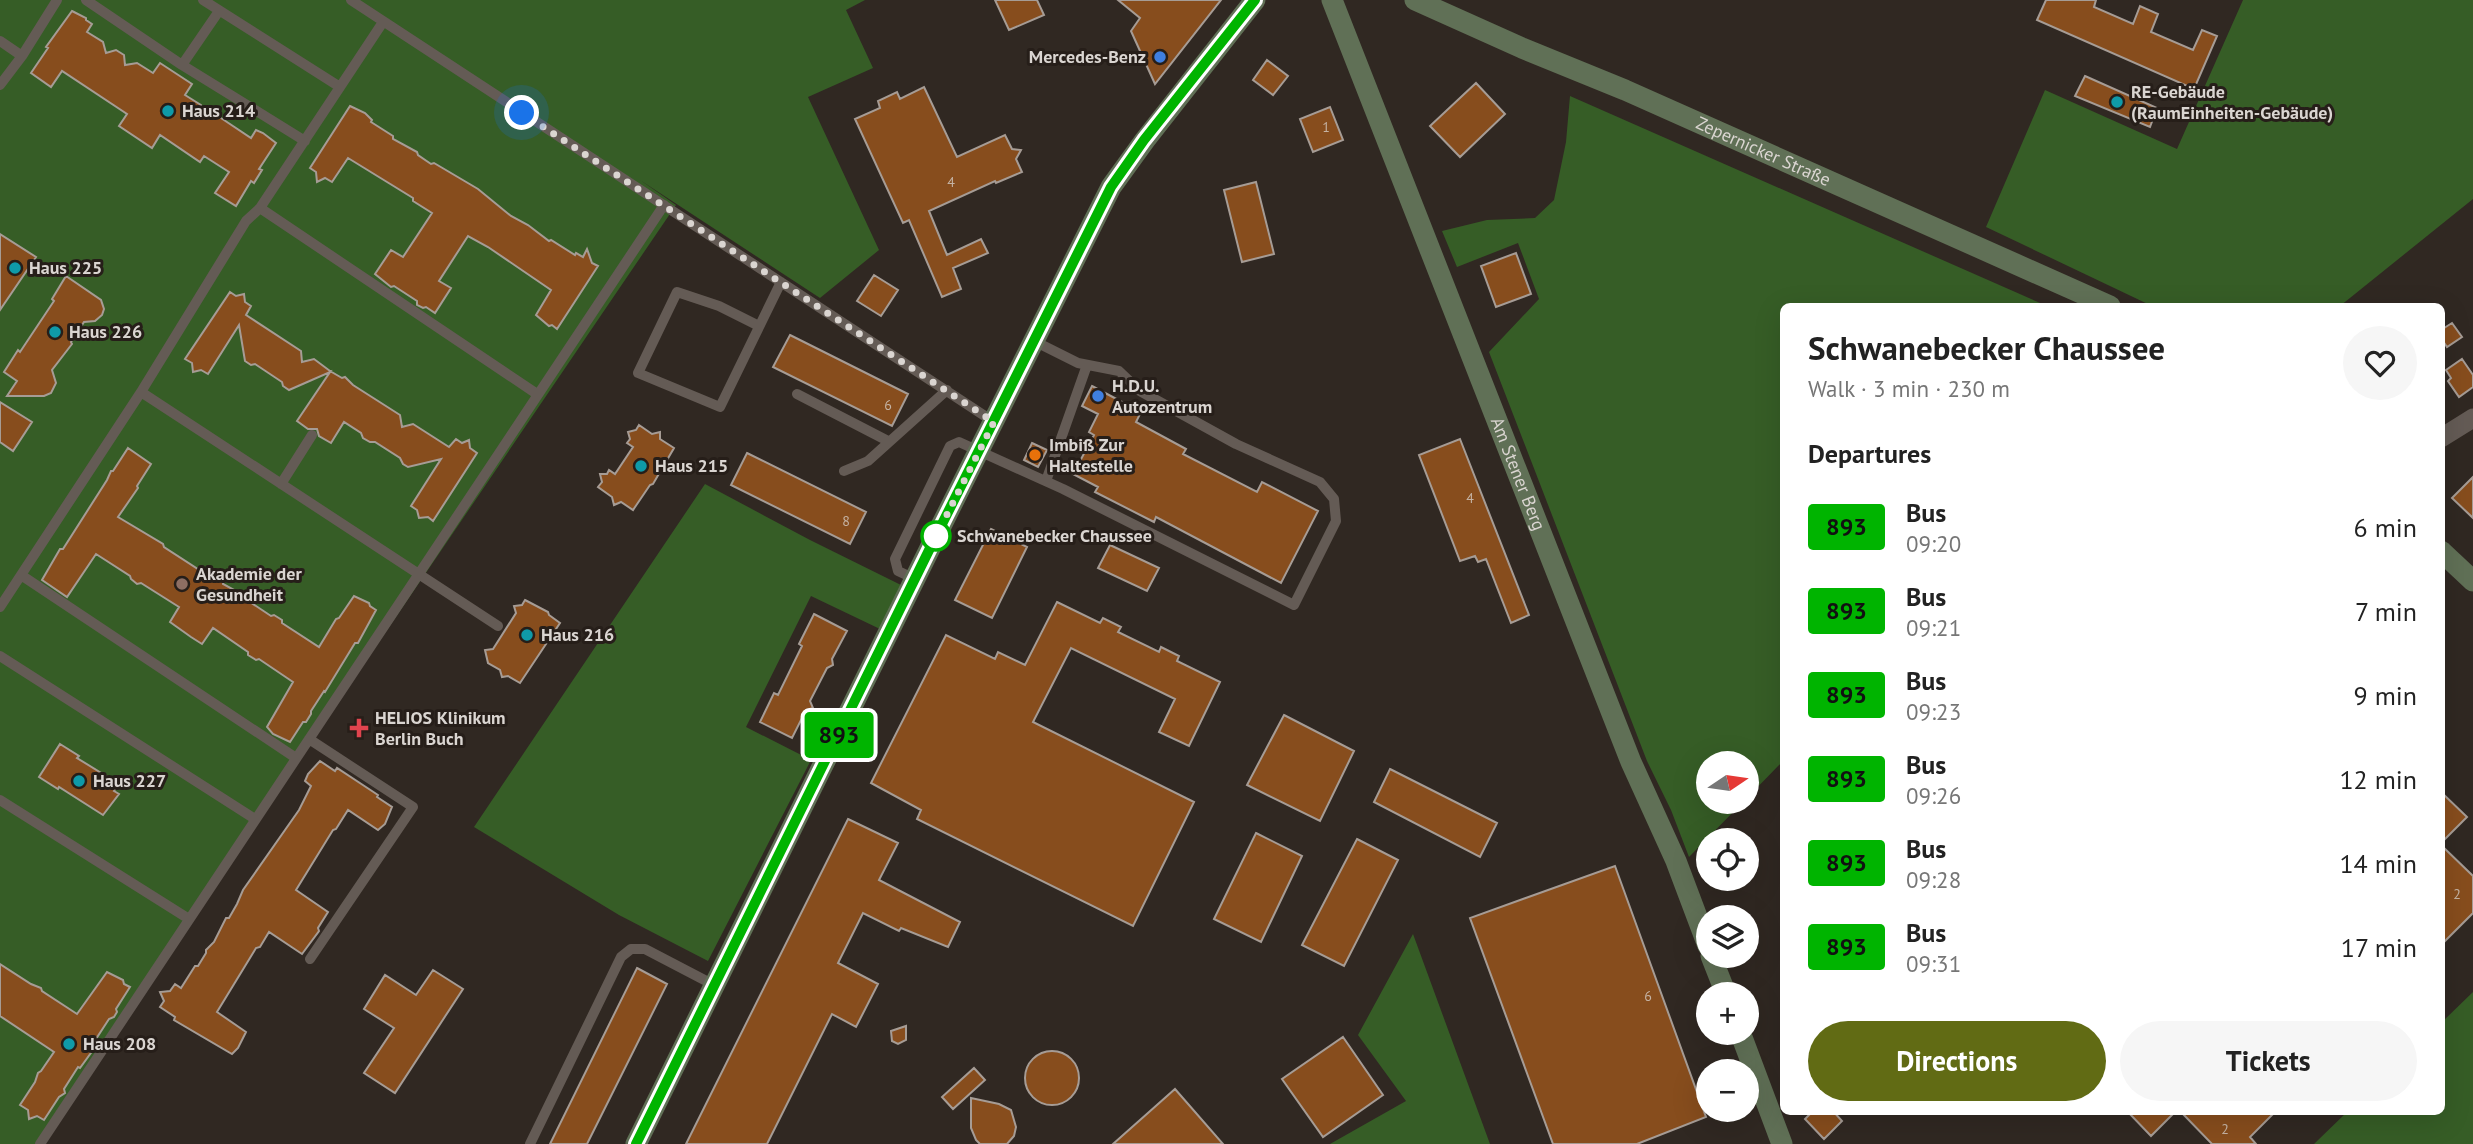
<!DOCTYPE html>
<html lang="en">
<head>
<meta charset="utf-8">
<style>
	body { margin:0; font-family:"PT Sans",sans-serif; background:#f6f6f6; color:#222; height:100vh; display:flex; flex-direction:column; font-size:26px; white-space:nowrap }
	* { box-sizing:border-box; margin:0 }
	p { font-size:23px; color:#767676 }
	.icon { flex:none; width:38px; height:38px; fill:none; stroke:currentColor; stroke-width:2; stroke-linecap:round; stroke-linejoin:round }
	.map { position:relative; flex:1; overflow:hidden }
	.sheet { position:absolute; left:1780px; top:303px; width:665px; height:812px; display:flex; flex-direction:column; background:#fff; border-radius:10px; box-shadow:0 7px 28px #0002 }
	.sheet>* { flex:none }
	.badge { padding:0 14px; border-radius:5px; font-size:24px; line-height:46px }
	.needle { width:46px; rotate:77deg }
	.controls { position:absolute; left:1696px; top:751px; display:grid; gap:14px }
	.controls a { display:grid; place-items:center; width:63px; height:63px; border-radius:50%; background:#fff; box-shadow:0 7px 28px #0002; font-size:35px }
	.you { position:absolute; width:35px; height:35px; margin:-18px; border:5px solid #fff; border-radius:50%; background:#1a73e8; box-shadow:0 0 0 10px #1a73e833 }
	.map>.badge { position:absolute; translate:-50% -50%; box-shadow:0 0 0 4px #fff }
	h2 { padding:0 28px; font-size:26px; line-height:63px }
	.round { display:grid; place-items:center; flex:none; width:74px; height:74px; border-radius:37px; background:#f6f6f6 }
	.overview { display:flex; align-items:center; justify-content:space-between; height:119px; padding:0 28px }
	h1 { font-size:33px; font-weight:800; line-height:52px }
	.cta { display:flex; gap:14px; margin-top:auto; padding:14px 28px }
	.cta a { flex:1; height:80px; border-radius:42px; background:#616b14; color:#fff; font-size:28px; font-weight:800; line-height:80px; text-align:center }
	.cta a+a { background:#f6f6f6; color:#222 }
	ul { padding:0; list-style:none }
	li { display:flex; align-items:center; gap:21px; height:84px; padding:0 28px }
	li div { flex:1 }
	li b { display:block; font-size:26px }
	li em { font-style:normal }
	li .badge { min-width:77px; font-weight:700; text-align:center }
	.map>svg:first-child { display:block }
</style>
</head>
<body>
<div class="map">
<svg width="2473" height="1144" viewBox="0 0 2473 1144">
	<rect width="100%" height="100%" fill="#302822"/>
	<path fill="#365d26" d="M0,0H865L846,10L873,68L808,97L879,250L820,298L640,180L676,205L143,989L45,1144H0Z
		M2243,0H2473V199L2340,306H2152L1986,227L2045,90L2177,149Z
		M1570,96L2047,306H1783V761L1747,798L1746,763H1708V802H1743L1689,857L1671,810L1647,761L1489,352L1539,299L1518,243L1457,267L1442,231L1487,220L1535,218L1554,200L1566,142Z
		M705,484L810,540L901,585L880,629L811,596L746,727L811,760L708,961L619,915L474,827Z
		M1413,934L1490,1144H1330L1406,1101L1358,1035Z
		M2473,992V1144H2314L2348,1111H2441V1023Z"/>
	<path fill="#874d1d" stroke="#a69c95" stroke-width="2" d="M995,0H1037L1044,15L1009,30Z
		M1118,0H1221L1155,84L1131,31L1140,18Z
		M2046,0H2096L2094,7L2133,24L2140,6L2158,14L2151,32L2193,50L2202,30L2217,36L2194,89L2037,20Z
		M72,11L86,18V20L92,24L87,32L103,42L106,53L116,50L124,55L125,65L137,63L153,73L160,63L192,84L185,95L201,105L203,118L215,114L251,138L256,130L263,133L276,143L259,169L262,170L254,183L251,181L236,206L215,193L229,172L204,156L200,162L160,135L152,148L119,126L127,114L62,71L51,87L31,73L48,48L46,47Z
		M1267,60L1288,76L1273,95L1253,80Z
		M2085,76L2157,108L2150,127L2075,96Z
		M1476,83L1505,114L1460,157L1430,126Z
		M924,87L957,157L1005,135L1012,149L1021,150L1016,159L1022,172L996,183L995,181L929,211L947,255L981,239L988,253L953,268L961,289L942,297L909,220L903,223L855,119L880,108L878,101L897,92L900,99Z
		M350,106L365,113L372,120L371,122L393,136V139L417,152L418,155L431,164L434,163L478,189L511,216L528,225L549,241L551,240L575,255L576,253L583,257L587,249L592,263L598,266L557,329L552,325L549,326L536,315L551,290L488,247L468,236L439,281L451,288L435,313L426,307L423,308L417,305V301L394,286L391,287L375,274L391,250L403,257L432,213L413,201V198L348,158L332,182L325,178L317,182L316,172L310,168Z
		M1330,107L1343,140L1313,152L1300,119Z
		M1256,182L1274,254L1242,262L1224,190Z
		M0,234L36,257L0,310Z
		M1516,253L1531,294L1496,307L1481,266Z
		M874,275L898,290L881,316L857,301Z
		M66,276L101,300L104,309L102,315L95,321L84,322L71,342L72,344L52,370L56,383L51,393L44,396H7L17,381L4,372L18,350L20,352L54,301L52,299Z
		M230,292L236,296L244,294L245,302L251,306L246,315L301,351L302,362L314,359L330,371L342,378L345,377L353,385L400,415L402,427L413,424L449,447L456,439L462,443L469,440L470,448L477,453L433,521L428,517L419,518L417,510L411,506L441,459L408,467L403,464L400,458L375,442H370L363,438L361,433L344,422L331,443L319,436L317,429H308L297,421L330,372L289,390L283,386L282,382L255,364L251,365L245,361L239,325L208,374L201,370L193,372L192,363L185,359Z
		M2452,323L2462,337L2447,347L2441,338V330Z
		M790,335L908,394L892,426L773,367Z
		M2462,359L2473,375V387L2459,397L2448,381L2451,378L2446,370Z
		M1092,386L1141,412L1136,422L1186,449L1183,454L1257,492L1262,482L1318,511L1281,583L1156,517L1154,522L1095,492L1098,487L1073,474L1094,435L1089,432L1098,414L1082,406Z
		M0,402L32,422L13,451L0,442Z
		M639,425L652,434L660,432V439L674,448L653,484L650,485L633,510L621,502L614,505L612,497L598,487L602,482L600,474H607L609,470L615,474L633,447L627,443L630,439L628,432L636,430Z
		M1460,439L1529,615L1511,623L1486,559L1478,562L1475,556L1460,561L1419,455Z
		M1032,443L1047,450L1038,467L1024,460Z
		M128,448L151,464L137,486L138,488L118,517L163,544L164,547L201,571L202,569L214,577L224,576L223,584L236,591L235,592L271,616L274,615L282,620V623L319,647L336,619L339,618L354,596L369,603L370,606L376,610L358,643H355L325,692L324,691L311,711V714L306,722H303L290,742L273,734L267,727L293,682L259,659L256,660L248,655V652L213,628L202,644L191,637L170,622L179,607L141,583L137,584L131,579L130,576L96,554L67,597L42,580L60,549H63L107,480L111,471H113Z
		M747,453L866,512L850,544L731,485Z
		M2473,477V518L2452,498Z
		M991,529L1027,547L992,618L955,600Z
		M1110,545L1159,568L1147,591L1098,568Z
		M525,600L548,612L549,615L560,623L520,683L508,676L502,677L500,670L488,663L485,650L493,649L516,613L514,606L522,605Z
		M1057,602L1100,623L1103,618L1121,627L1118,632L1159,652L1161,647L1179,656L1177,661L1220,682L1189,746L1159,732L1175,699L1071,648L1033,722L1194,802L1133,926L917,819L921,810L871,783L946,635L995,659L998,652L1025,665Z
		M814,614L847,631L832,659L833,665L827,668L810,701L813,708L806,710L792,738L760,722L774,693L778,695L802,646L799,644Z
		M1284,715L1354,751L1320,821L1247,785Z
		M60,744L79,756L77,758L119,784L114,791L119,794L103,815L59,787L58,789L39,777Z
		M320,761L335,771L337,768L378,795L377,797L392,807L385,824L378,830L348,810L336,829L333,830L296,890L328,912L318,928L319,931L302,954L269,932L260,947L256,948L217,1012L246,1032L238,1048L232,1054L174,1020L175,1017L160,1007L164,1001L160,992L170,991L175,984L181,988L195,966H198L206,953V950L214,942L226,918H229L237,904L243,890L299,810L311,786L305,781L308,774Z
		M1390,769L1497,823L1480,857L1374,802Z
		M2441,792L2467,817L2441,843Z
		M848,819L898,843L879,880L960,922L948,947L901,928L899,931L863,913L838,963L878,984L856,1027L832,1014L767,1144H686Z
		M1256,833L1302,856L1261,942L1214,919Z
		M1357,839L1398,860L1344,966L1302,945Z
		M2441,845L2473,876V913L2441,945Z
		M1615,866L1706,1117L1637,1144H1553L1470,918Z
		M0,964L31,984L41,988L42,991L77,1014L107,972L123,980L124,984L130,987L116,1009L117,1012L114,1017L109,1019L96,1039L93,1050L80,1068L78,1067L64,1089L65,1093L59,1097L44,1120L37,1116L29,1119L28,1110L20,1105L35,1082L38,1073L41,1071L54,1052L0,1016Z
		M637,968L667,984L587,1144H550Z
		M433,970L463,989L395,1093L364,1073L394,1028L364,1009L385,975L416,995Z
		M906,1026V1040L898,1044L892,1041L891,1031Z
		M1343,1037L1383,1095L1323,1137L1282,1079Z
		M1025 1078a27 27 0 1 1 54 0a27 27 0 1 1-54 0Z
		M974,1068L985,1080L953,1109L942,1097Z
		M1175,1089L1223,1144H1113Z
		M971,1098L999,1104L1011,1110L1016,1127L1014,1136L1007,1144H980L976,1140L971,1128Z
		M1813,1111H1833L1842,1121L1824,1139L1805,1119Z
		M2127,1111H2176L2151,1136Z
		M2180,1111H2276L2250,1137L2256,1144H2212Z"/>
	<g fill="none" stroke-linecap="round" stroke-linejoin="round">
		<path stroke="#645b55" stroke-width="10" d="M86,0L182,65L305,141
			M203,0L340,87
			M351,0L994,422
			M0,41L22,56
			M182,65L219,11
			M0,85L22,56L57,0
			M260,208L537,394
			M759,326L719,306L677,292L638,373L720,407L781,282
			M141,392L498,626
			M797,394L888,441
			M844,471L868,461L947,390
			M1046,481L1087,365
			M281,484L312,435
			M21,575L296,758
			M915,579L898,571L895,559L950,446L959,442L1063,489L1294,605L1336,521L1334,499L1320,482L1236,444L1140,391L1119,371L1078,363L1034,341
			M0,607L141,392L246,221L260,208L383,22
			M0,656L255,819
			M309,739L413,807L310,959
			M0,800L189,919
			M40,1144L664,205
			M530,1144L621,957L631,949H645L714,985"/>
		<path stroke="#645b55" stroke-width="19" d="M2441,438L2473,418"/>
		<g stroke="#607056" stroke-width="21">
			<path id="s1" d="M1332,0L1631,762L1676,861L1708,946"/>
			<path id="s2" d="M1415,0L1522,48L1625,90L2110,306"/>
			<path d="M2441,551L2473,581"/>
			<path d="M1711,956L1726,994"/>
			<path d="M1740,1032L1782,1144"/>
			<path d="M636,1144L936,536L1111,187L1145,140L1255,0"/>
		</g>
	</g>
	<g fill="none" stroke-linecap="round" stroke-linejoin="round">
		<g stroke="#fff" stroke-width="16">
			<path id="line" d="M636,1144L936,536L1111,187L1144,140L1255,0"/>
		</g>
		<use href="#line" stroke="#00b400" stroke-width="10"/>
		<path stroke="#dad5d1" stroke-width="7" stroke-dasharray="0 12.6" d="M522,113L994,422L936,536"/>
	</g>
	<g fill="#3f7fe0" stroke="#261e19" stroke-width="2.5">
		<circle cx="1160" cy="57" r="7"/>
		<circle cx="1098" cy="396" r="7"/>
	</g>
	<g fill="#0f9aa8" stroke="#261e19" stroke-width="2.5">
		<circle cx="2117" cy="102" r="7"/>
		<circle cx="168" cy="111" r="7"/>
		<circle cx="15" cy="268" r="7"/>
		<circle cx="55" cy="332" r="7"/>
		<circle cx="641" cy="466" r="7"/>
		<circle cx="527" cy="635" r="7"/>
		<circle cx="79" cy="781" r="7"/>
		<circle cx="69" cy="1044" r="7"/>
	</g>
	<circle fill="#e8710a" stroke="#261e19" stroke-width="2.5" cx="1035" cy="455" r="7"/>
	<circle fill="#fff" stroke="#00b400" stroke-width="3.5" cx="936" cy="536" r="14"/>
	<circle fill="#8d6e63" stroke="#261e19" stroke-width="2.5" cx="182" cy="584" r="7"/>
	<path fill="#e0444e" stroke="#261e19" stroke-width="2.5" d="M355.5 717.5h7v7h7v7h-7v7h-7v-7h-7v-7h7z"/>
	<g text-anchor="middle" stroke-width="6" stroke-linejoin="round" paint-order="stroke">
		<g font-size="14" fill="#c5b3a4">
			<text x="1326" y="132">1</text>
			<text x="951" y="187">4</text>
			<text x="888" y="410">6</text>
			<text x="1470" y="503">4</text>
			<text x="846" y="526">8</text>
			<text x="2457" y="899">2</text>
			<text x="1648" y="1001">6</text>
			<text x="2225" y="1134">2</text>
		</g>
		<g font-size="18" font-weight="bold" fill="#dad5d1" stroke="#261e19" text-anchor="start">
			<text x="1146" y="63" text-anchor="end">Mercedes-Benz</text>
			<text x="2131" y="98">RE-Gebäude<tspan x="2131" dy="21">(RaumEinheiten-Gebäude)</tspan></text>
			<text x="182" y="117">Haus 214</text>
			<text x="29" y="274">Haus 225</text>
			<text x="69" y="338">Haus 226</text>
			<text x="1112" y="392">H.D.U.<tspan x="1112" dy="21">Autozentrum</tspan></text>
			<text x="1049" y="451">Imbiß Zur<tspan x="1049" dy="21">Haltestelle</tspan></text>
			<text x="655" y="472">Haus 215</text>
			<text x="196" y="580">Akademie der<tspan x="196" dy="21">Gesundheit</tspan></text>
			<text x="541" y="641">Haus 216</text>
			<text x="375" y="724">HELIOS Klinikum<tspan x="375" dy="21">Berlin Buch</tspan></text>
			<text x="93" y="787">Haus 227</text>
			<text x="83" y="1050">Haus 208</text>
		</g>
		<g font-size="18" fill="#dad5d1" stroke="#261e19">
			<text dy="6" stroke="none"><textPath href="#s2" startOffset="380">Zepernicker Straße</textPath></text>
			<text dy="6" stroke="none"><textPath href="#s1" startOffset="509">Am Stener Berg</textPath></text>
		</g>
		<g font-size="18" font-weight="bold" fill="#dad5d1" stroke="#261e19" text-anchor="start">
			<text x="957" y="542">Schwanebecker Chaussee</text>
		</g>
	</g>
</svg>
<div class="controls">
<a><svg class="needle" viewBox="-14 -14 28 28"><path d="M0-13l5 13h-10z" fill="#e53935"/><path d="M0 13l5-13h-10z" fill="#767676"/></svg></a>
<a><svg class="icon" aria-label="locate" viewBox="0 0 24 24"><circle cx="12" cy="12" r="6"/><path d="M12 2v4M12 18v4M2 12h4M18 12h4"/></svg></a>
<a><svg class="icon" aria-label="layers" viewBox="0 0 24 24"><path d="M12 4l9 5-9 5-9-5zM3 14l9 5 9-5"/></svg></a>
<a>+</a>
<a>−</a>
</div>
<div class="you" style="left:522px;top:113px"></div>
<b class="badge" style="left:839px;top:735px;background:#00b400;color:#111">893</b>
<section class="sheet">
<div class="overview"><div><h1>Schwanebecker Chaussee</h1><p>Walk · 3 min · 230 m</p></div><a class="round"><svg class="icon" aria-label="heart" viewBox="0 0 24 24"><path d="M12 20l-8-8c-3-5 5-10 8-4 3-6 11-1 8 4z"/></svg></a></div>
<h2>Departures</h2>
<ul>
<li><span class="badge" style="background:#00b400;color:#111">893</span><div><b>Bus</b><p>09:20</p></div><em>6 min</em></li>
<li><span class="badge" style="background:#00b400;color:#111">893</span><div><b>Bus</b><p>09:21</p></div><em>7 min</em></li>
<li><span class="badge" style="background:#00b400;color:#111">893</span><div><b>Bus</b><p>09:23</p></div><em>9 min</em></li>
<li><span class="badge" style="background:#00b400;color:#111">893</span><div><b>Bus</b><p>09:26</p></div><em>12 min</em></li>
<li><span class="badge" style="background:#00b400;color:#111">893</span><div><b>Bus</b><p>09:28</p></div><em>14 min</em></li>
<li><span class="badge" style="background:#00b400;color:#111">893</span><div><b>Bus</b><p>09:31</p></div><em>17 min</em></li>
</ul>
<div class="cta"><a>Directions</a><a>Tickets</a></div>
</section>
</div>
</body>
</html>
